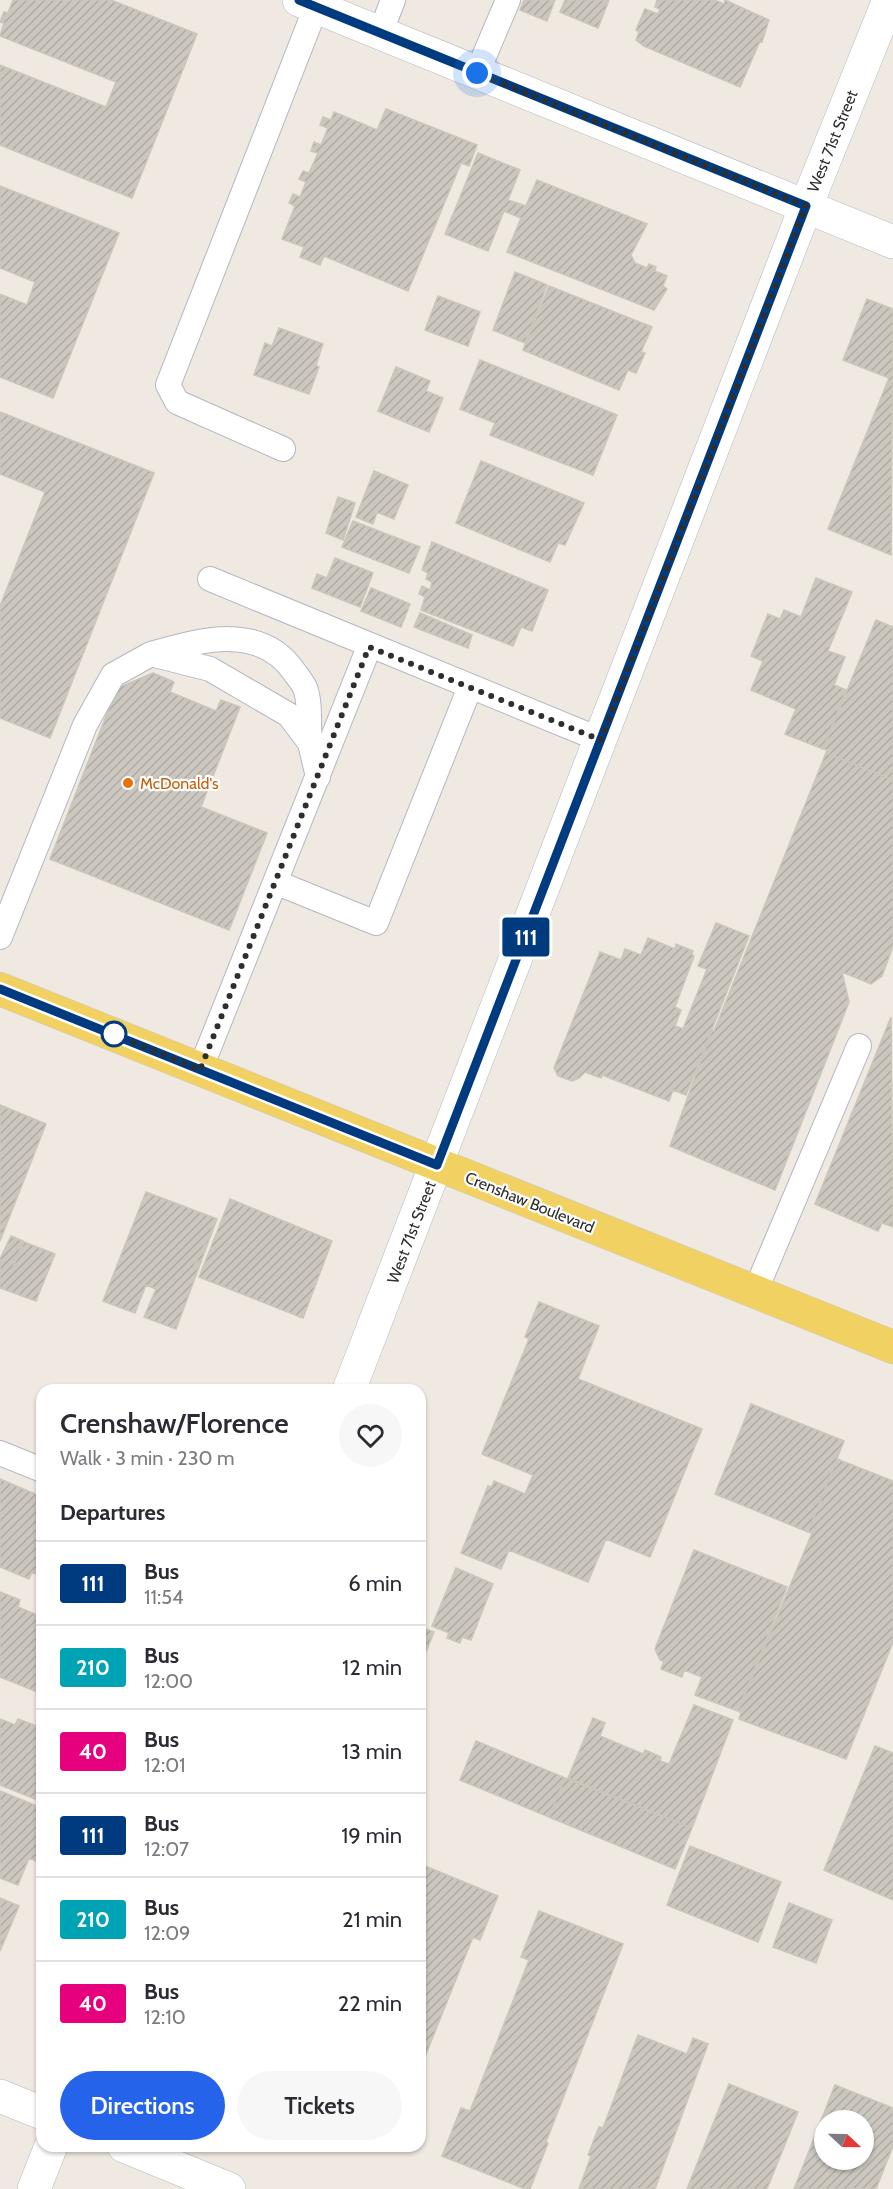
<!DOCTYPE html>
<html lang="en">
<head>
<meta charset="utf-8">
<style>
	body { margin:0; font-family:Cabin,sans-serif; background:#f7f7f7; color:#2b2b33; height:100vh; display:flex; flex-direction:column; font-size:22px; white-space:nowrap }
	* { box-sizing:border-box; margin:0 }
	p { font-size:20px; color:#7c7c81 }
	.icon { flex:none; width:33px; height:33px; fill:none; stroke:currentColor; stroke-width:2; stroke-linecap:round; stroke-linejoin:round }
	.map { position:relative; flex:1; overflow:hidden }
	.panel { position:absolute; left:36px; top:1384px; width:390px; height:768px; display:flex; flex-direction:column; background:#fff; border-radius:18px; box-shadow:0 2px 4px #0004 }
	.panel>* { flex:none }
	.badge { padding:0 12px; border-radius:4px; font-size:21px; line-height:39px }
	.needle { width:39px; rotate:112deg }
	.tools { position:absolute; left:814px; top:2110px; display:grid; gap:12px }
	.tools a { display:grid; place-items:center; width:60px; height:60px; border-radius:50%; background:#fff; box-shadow:0 2px 4px #0004; font-size:30px }
	.you { position:absolute; width:30px; height:30px; margin:-15px; border:4px solid #fff; border-radius:50%; background:#1a73e8; box-shadow:0 0 0 9px #1a73e833 }
	.map>.badge { position:absolute; translate:-50% -50%; box-shadow:0 0 0 3px #fff }
	h2 { padding:0 24px; font-size:22px; line-height:54px }
	.round { display:grid; place-items:center; flex:none; width:63px; height:63px; border-radius:32px; background:#f7f7f7 }
	.summary { display:flex; align-items:center; justify-content:space-between; height:102px; padding:0 24px }
	h1 { font-size:28px; font-weight:600; line-height:45px }
	.cta { display:flex; gap:12px; margin-top:auto; padding:12px 24px }
	.cta a { flex:1; height:69px; border-radius:36px; background:#2563eb; color:#fff; font-size:24px; font-weight:600; line-height:69px; text-align:center }
	.cta a+a { background:#f7f7f7; color:#2b2b33 }
	ul { padding:0; list-style:none }
	li { display:flex; align-items:center; gap:18px; height:84px; padding:0 24px; border-top:2px solid #e1e1e2 }
	li div { flex:1 }
	li b { display:block; font-size:22px }
	li em { font-style:normal }
	li .badge { min-width:66px; font-weight:700; text-align:center }
	.map>svg:first-child { display:block }
</style>
</head>
<body>
<div class="map">
<svg width="893" height="2189" viewBox="0 0 893 2189">
	<defs>
		<pattern id="building-hatch" width="6" height="6" patternUnits="userSpaceOnUse" patternTransform="scale(1.5)"><rect width="6" height="6" fill="#cbc7bf"/><path d="M-1 1l2-2M0 6l6-6M5 7l2-2" fill="none" stroke="#afaba4"/></pattern>
	</defs>
	<rect width="100%" height="100%" fill="#efe9e1"/>
	<path fill="url(#building-hatch)" stroke="#cbc5ba" stroke-width="1.5" fill-rule="evenodd" d="M13,0H111L197,34L132,198L0,145V65L106,107L116,82L0,36L4,23L0,22L4,12L8,13Z
		M524,0H555L547,21L520,10Z
		M565,0H609L598,28L560,12Z
		M715,0L724,4L725,0L769,20L762,42L760,41L740,87L644,46L636,40L639,32L636,30L645,9L658,14L660,9L655,7L657,0Z
		M386,109L477,145L469,166L461,163L408,291L324,256L320,265L300,257L304,247L282,239L295,206L289,203L293,194L300,197L306,182L299,179L303,171L309,173L318,153L311,151L314,142L321,145L328,128L320,125L323,117L331,120L334,112L377,130Z
		M478,153L520,170L508,200L526,206L537,180L647,224L631,255L635,263L647,268L649,264L656,267L655,271L667,276L663,286L667,289L654,310L507,252L521,218L504,211L488,251L445,234Z
		M0,186L119,233L53,398L0,377V294L27,305L35,282L0,268Z
		M515,272L547,285L525,343L493,330Z
		M549,286L652,327L641,352L645,353L636,373L628,370L619,390L523,350Z
		M438,296L480,312L468,346L425,330Z
		M867,299L893,309L891,555L828,529L889,378L843,360Z
		M279,328L323,344L316,365L319,367L309,394L254,375L265,343L272,346Z
		M480,360L617,415L593,475L490,435L495,423L460,409Z
		M396,367L430,381L426,391L443,398L429,432L378,411Z
		M0,412L154,473L50,738L0,718V606L45,492L0,474Z
		M481,461L584,503L565,545L558,543L550,562L456,523Z
		M374,471L408,485L394,519L377,512L373,524L356,517Z
		M338,497L355,503L343,540L326,533Z
		M353,521L420,547L409,573L342,547Z
		M432,542L548,590L532,631L521,627L513,646L421,610L425,597L419,594L422,586L430,590L432,582L426,579L428,573L422,570Z
		M335,558L373,573L360,607L312,588L317,574L327,578Z
		M816,578L852,592L828,651L845,657L834,685L846,690L823,749L785,734L796,709L751,690L763,661L751,656L768,614L780,619L784,610L801,617Z
		M371,588L410,604L401,627L361,611Z
		M420,613L472,635L468,648L414,627Z
		M876,620L893,627V780L826,753L827,750L823,749Z
		M153,673L174,682L170,692L216,711L221,700L240,707L201,807L267,833L229,930L50,859L117,688Z
		M826,753L893,780V946L882,976L871,984L842,972L849,1002L775,1190L670,1146L712,1030L714,1031Z
		M716,923L749,936L686,1095L673,1090L669,1101L602,1075L601,1078L585,1072L579,1078L572,1081L558,1076L554,1068L600,952L621,960L625,949L641,955L648,938L675,949L676,944L693,951L692,955L694,956L675,1007L681,1010L675,1026L683,1029L707,969L698,966Z
		M891,1017L893,1227L882,1223L878,1231L815,1204Z
		M0,1105L46,1124L0,1241Z
		M146,1192L217,1219L193,1268L198,1270L176,1329L144,1317L156,1289L146,1285L135,1313L103,1301Z
		M230,1199L332,1241L303,1318L199,1277Z
		M217,1219L198,1270L193,1268Z
		M11,1236L23,1241L13,1267L24,1242L55,1254L36,1301L0,1288V1259Z
		M539,1302L599,1326L578,1379L702,1429L650,1557L606,1539L588,1582L509,1550L501,1569L461,1553L488,1486L492,1487L494,1481L525,1494L533,1475L482,1454L529,1339L525,1337Z
		M751,1404L844,1441L808,1532L715,1494Z
		M837,1459L893,1481V1642L846,1759L739,1719L741,1713L738,1711L812,1533L808,1532Z
		M0,1479L42,1497V1576L32,1572L29,1579L0,1567Z
		M694,1550L787,1587L738,1711L695,1695L702,1677L684,1670L682,1677L661,1669L664,1661L660,1660L655,1649Z
		M456,1568L493,1584L471,1640L462,1637L460,1643L447,1638L449,1633L432,1626Z
		M0,1592L20,1600L18,1607L42,1617V1694L0,1677Z
		M420,1627L434,1632L420,1666Z
		M694,1705L733,1720L692,1828L568,1778L593,1718L605,1723L600,1736L643,1754L645,1750L661,1757L660,1761L669,1764Z
		M0,1719L15,1725L18,1719L39,1727L36,1733L42,1735V1802L0,1785Z
		M476,1741L565,1778L549,1817L460,1780Z
		M875,1746L893,1753V1900L824,1870Z
		M565,1778L692,1828L675,1869L549,1817Z
		M0,1791L42,1808V1859L41,1863L29,1858L18,1885L0,1878Z
		M690,1846L781,1882L758,1942L667,1905Z
		M420,1864L498,1896L480,1940L473,1937L420,2069Z
		M0,1898L19,1906L0,1951Z
		M789,1903L832,1920L816,1963L773,1947Z
		M539,1911L623,1944L546,2142L548,2143L530,2189H525L442,2156L461,2108L470,2111L529,1960L521,1957Z
		M638,2035L687,2054L693,2038L708,2044L655,2189H579L591,2156L588,2155L599,2127L603,2128Z
		M729,2084L798,2112L767,2189H687Z
		M835,2085L893,2108V2146L876,2189H794ZM825,2121H864V2160H825Z"/>
	<g fill="none" stroke-linecap="round" stroke-linejoin="round">
		<g stroke="#b4b7c1" stroke-width="26">
			<path id="service" d="M380,34L393,0
				M477,73L508,0
				M283,449L177,402L168,385L316,7
				M210,579L601,740
				M151,654C200,640 261,622 295,673C298,677 303,683 305,688C311,703 308,727 310,743
				M275,882L376,923L470,687
				M0,937L85,725L113,675L151,654L210,669L289,715L310,743L318,777
				M200,1070L369,647
				M755,1292L859,1046
				M0,1453L42,1470"/>
		</g>
		<g stroke="#b4b7c1" stroke-width="34">
			<path id="minor" d="M299,0L893,242
				M349,1390L806,206L889,0
				M0,2096L42,2113
				M124,2146L229,2189
				M34,2189L51,2146"/>
		</g>
		<g stroke="#c9c9c9" stroke-width="34">
			<path id="primary" d="M0,989L893,1347"/>
		</g>
		<use href="#service" stroke="#fff" stroke-width="24"/>
		<use href="#minor" stroke="#fff" stroke-width="33"/>
		<use href="#primary" stroke="#f2d163" stroke-width="33"/>
	</g>
	<g fill="none" stroke-linecap="round" stroke-linejoin="round">
		<g stroke="#fff" stroke-width="14">
			<path id="line" d="M0,989L437,1165L806,206L299,0"/>
		</g>
		<use href="#line" stroke="#003b80" stroke-width="9"/>
		<path stroke="#2e2e2e" stroke-width="6" stroke-dasharray="0 10.8" d="M114,1034L200,1070L369,647L601,740L806,206L477,73"/>
	</g>
	<circle fill="#e8710a" stroke="#fff" stroke-width="2" cx="128" cy="783" r="6"/>
	<circle fill="#fff" stroke="#003b80" stroke-width="3" cx="114" cy="1034" r="12"/>
	<g text-anchor="middle" stroke-width="4.5" stroke-linejoin="round" paint-order="stroke">
		<g font-size="16" fill="#2e2e2e" stroke="#fff">
			<text transform="translate(832 141) rotate(-68)" y="6">West 71st Street</text>
			<text transform="translate(530 1202) rotate(22)" y="6">Crenshaw Boulevard</text>
			<text transform="translate(411 1232) rotate(-69)" y="6">West 71st Street</text>
		</g>
		<g font-size="16" fill="#c56008" stroke="#fff" text-anchor="start">
			<text x="140" y="789">McDonald's</text>
		</g>
	</g>
</svg>
<div class="tools">
<a><svg class="needle" viewBox="-14 -14 28 28"><path d="M0-13l5 13h-10z" fill="#e53935"/><path d="M0 13l5-13h-10z" fill="#7c7c81"/></svg></a>
</div>
<div class="you" style="left:477px;top:73px"></div>
<b class="badge" style="left:526px;top:937px;background:#003b80;color:#fff">111</b>
<section class="panel">
<div class="summary"><div><h1>Crenshaw/Florence</h1><p>Walk · 3 min · 230 m</p></div><a class="round"><svg class="icon" aria-label="heart" viewBox="0 0 24 24"><path d="M12 20l-8-8c-3-5 5-10 8-4 3-6 11-1 8 4z"/></svg></a></div>
<h2>Departures</h2>
<ul>
<li><span class="badge" style="background:#003b80;color:#fff">111</span><div><b>Bus</b><p>11:54</p></div><em>6 min</em></li>
<li><span class="badge" style="background:#00a3b4;color:#fff">210</span><div><b>Bus</b><p>12:00</p></div><em>12 min</em></li>
<li><span class="badge" style="background:#e6007e;color:#fff">40</span><div><b>Bus</b><p>12:01</p></div><em>13 min</em></li>
<li><span class="badge" style="background:#003b80;color:#fff">111</span><div><b>Bus</b><p>12:07</p></div><em>19 min</em></li>
<li><span class="badge" style="background:#00a3b4;color:#fff">210</span><div><b>Bus</b><p>12:09</p></div><em>21 min</em></li>
<li><span class="badge" style="background:#e6007e;color:#fff">40</span><div><b>Bus</b><p>12:10</p></div><em>22 min</em></li>
</ul>
<div class="cta"><a>Directions</a><a>Tickets</a></div>
</section>
</div>
</body>
</html>
